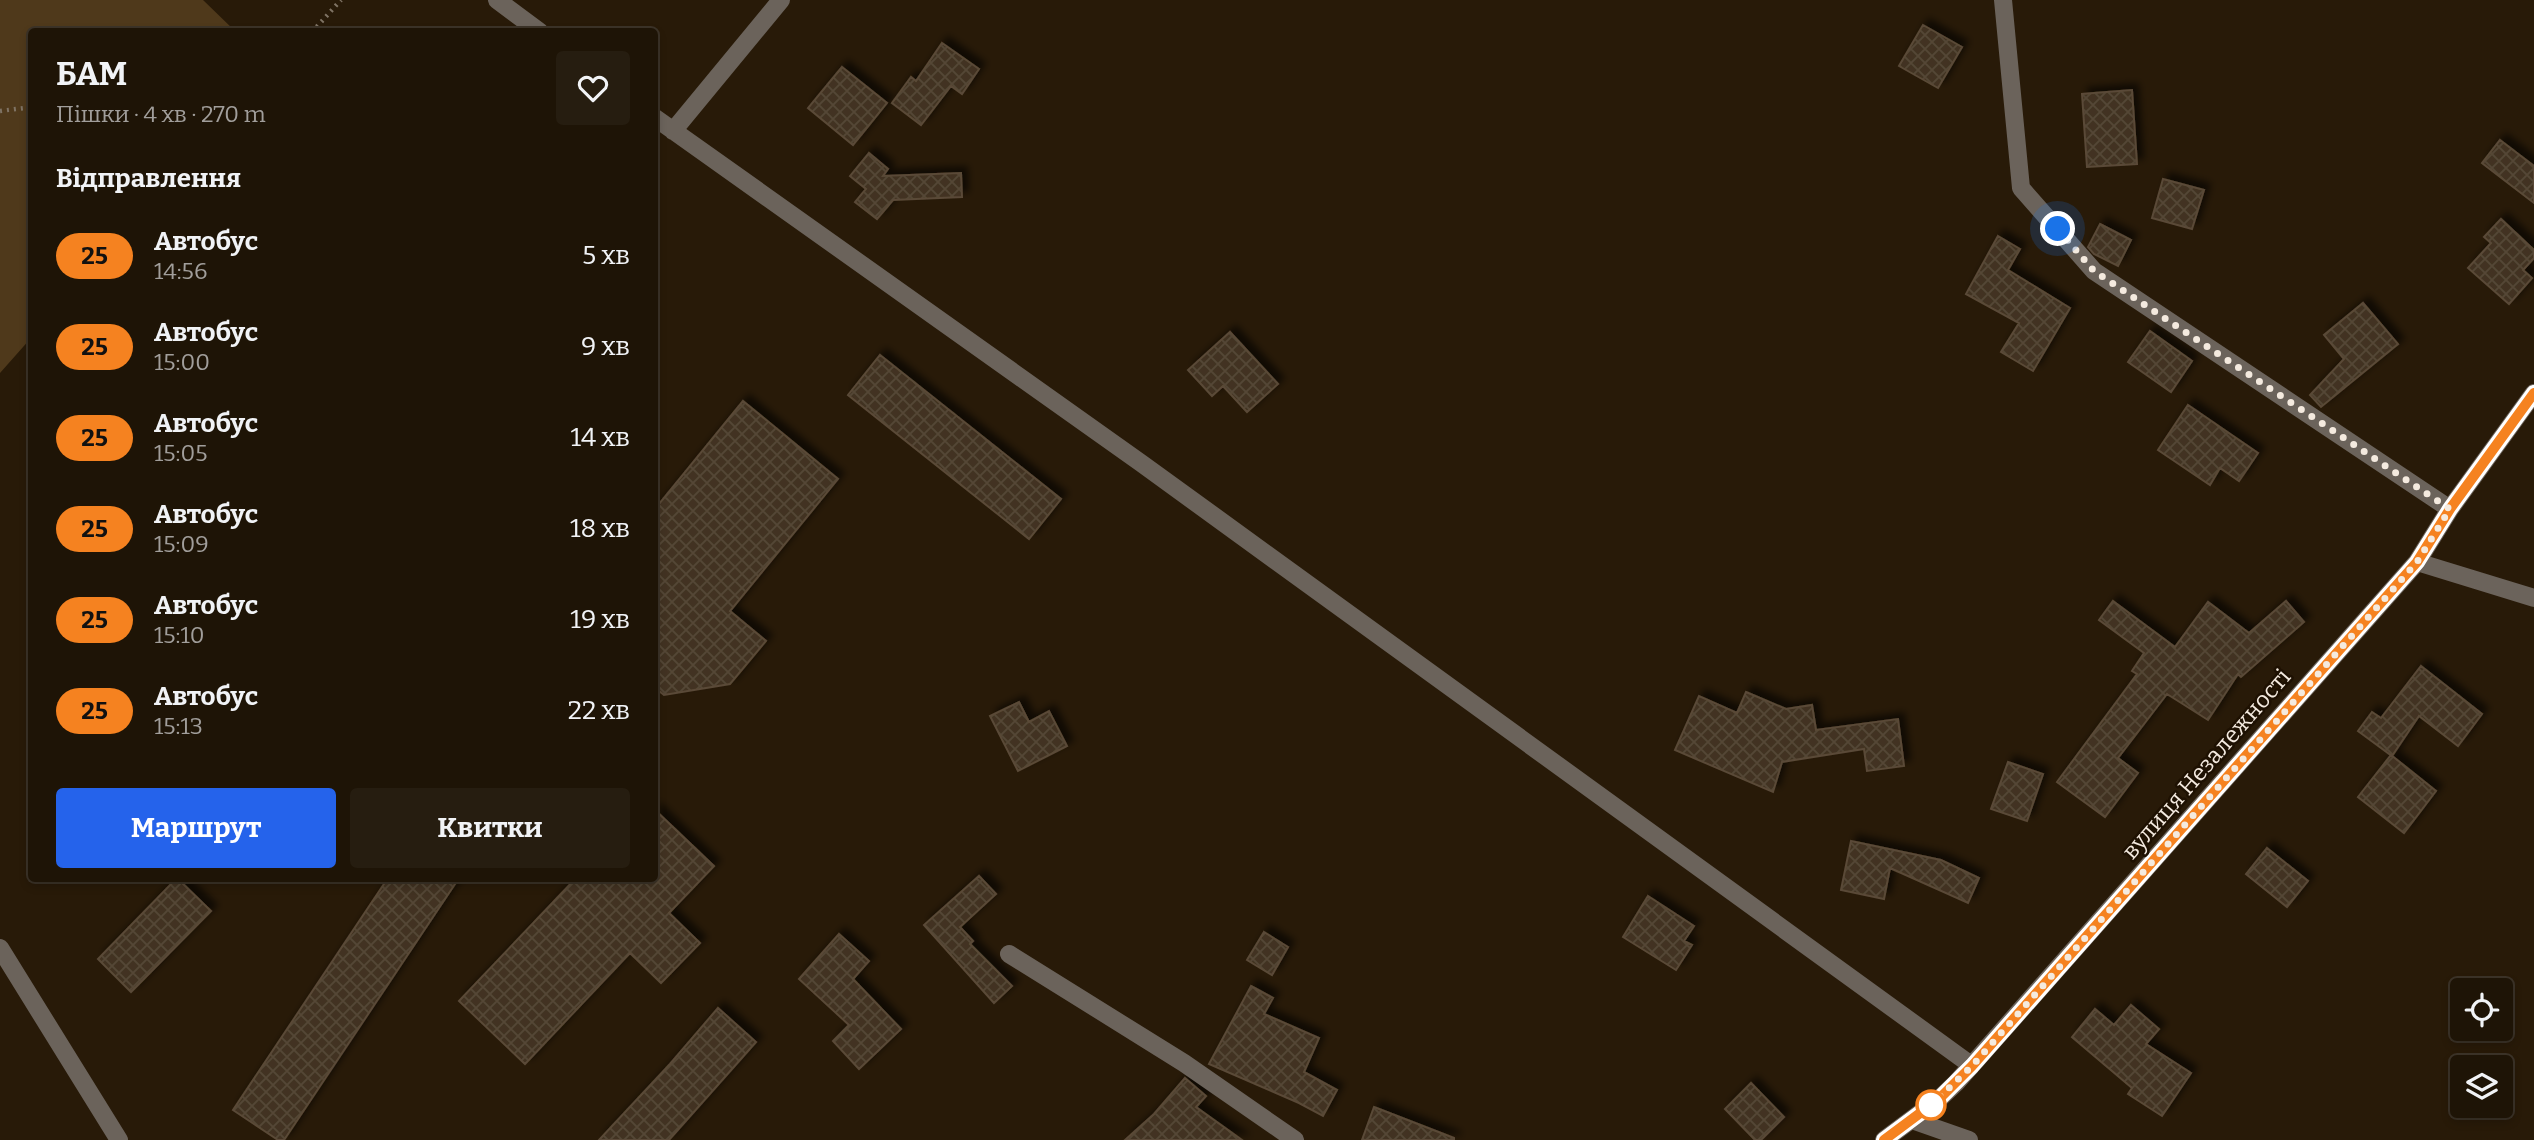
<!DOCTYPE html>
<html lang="uk">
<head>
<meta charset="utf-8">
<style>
	body { margin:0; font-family:Bitter,serif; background:#261d10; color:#f1f3f6; height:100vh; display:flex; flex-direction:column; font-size:26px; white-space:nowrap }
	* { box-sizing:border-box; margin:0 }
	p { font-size:23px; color:#a19e9b }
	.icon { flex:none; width:38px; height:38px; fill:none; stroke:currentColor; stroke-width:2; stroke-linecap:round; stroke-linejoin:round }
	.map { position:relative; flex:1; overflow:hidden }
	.sheet { position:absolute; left:28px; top:28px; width:630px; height:854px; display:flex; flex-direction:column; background:#1e1406; border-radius:7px; box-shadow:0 4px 10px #0003,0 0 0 2px #3c3328 }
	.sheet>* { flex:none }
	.badge { padding:0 14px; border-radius:23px; font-size:24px; line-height:46px }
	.buttons { position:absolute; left:2450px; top:978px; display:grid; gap:14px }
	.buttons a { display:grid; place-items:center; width:63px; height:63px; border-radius:7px; background:#1e1406; box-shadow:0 4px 10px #0003,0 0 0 2px #3c3328; font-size:35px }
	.you { position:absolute; width:35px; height:35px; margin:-18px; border:5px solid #fff; border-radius:50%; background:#1a73e8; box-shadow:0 0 0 10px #1a73e833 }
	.map>.badge { position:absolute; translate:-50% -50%; box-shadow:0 0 0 4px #fff }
	h2 { padding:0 28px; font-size:26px; line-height:63px }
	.round { display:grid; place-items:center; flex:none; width:74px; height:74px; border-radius:7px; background:#261d10 }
	.summary { display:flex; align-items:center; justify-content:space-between; height:119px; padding:0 28px }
	h1 { font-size:33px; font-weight:700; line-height:52px }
	.cta { display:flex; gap:14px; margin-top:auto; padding:14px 28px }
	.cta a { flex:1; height:80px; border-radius:7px; background:#2563eb; color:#fff; font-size:28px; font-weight:700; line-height:80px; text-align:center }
	.cta a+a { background:#261d10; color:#f1f3f6 }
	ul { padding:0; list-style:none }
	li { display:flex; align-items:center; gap:21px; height:91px; padding:0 28px }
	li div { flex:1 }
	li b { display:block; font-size:26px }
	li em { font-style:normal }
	li .badge { min-width:77px; font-weight:700; text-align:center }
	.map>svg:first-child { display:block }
</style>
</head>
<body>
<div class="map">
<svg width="2534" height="1140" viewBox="0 0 2534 1140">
	<defs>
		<pattern id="building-cross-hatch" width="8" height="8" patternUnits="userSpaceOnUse" patternTransform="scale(1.75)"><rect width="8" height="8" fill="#423321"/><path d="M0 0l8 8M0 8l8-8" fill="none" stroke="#554736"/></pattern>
		<filter id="shadow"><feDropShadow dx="6" dy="-6" stdDeviation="3.5" flood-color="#0009"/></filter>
	</defs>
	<rect width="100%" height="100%" fill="#281a08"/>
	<path fill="#4f391b" d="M0,0H203L235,31L32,32L31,338L0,373Z"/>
	<path fill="url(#building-cross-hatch)" stroke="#5a4a37" stroke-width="2" filter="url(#shadow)" d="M1923,25L1962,47L1938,88L1899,66Z
		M942,43L979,69L962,94L951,86L921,125L892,103L911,77L916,81Z
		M842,67L887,103L853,145L808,108Z
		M2132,90L2137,164L2087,167L2082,94Z
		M2500,140L2534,166V203L2482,163Z
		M869,153L888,169L883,176L961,173L962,197L893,200L877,219L855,202L866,189L850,176Z
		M2163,179L2204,190L2192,229L2152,218Z
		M2501,219L2534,250V258L2523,270L2532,278L2509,304L2468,268L2491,243L2484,237Z
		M2100,224L2131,240L2118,266L2094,254L2088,247Z
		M1998,236L2020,249L2008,270L2070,308L2033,371L2001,352L2019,323L1966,294Z
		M2363,303L2398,344L2321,407L2310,395L2344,359L2324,335Z
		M2150,331L2192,361L2171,392L2128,362Z
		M1230,332L1278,384L1247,412L1223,386L1212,396L1188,370Z
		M880,355L1061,499L1029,539L848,395Z
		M743,401L838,479L730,611L766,641L730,684L664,695L654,687V510Z
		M2188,405L2258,453L2239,481L2220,468L2210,485L2158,450Z
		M2113,601L2175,647L2208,602L2249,633L2286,601L2304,622L2241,677L2238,674L2208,720L2167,694L2118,758L2138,773L2105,817L2057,782L2137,674L2132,671L2144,653L2099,620Z
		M2421,666L2482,714L2458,746L2419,716L2392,756L2358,731L2372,712L2381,718Z
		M1746,692L1786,709L1812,705L1816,730L1898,719L1904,766L1867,771L1864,749L1782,762L1773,792L1675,750L1699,696L1737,713Z
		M1019,702L1029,722L1049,711L1067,746L1018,771L990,716Z
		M2391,755L2436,791L2404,833L2358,797Z
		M2008,762L2043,774L2027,821L1991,809Z
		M654,809L714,866L669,913L700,943L661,983L630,953L525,1064L459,1001L576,878H654Z
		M1851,841L1941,860L1979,878L1968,903L1890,868L1884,899L1841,890Z
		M2267,848L2308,881L2287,907L2246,874Z
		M979,876L996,894L960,927L973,941L970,944L1012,986L994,1003L924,925Z
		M177,878L211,911L131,992L98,959Z
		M388,878H459L284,1140H278L233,1110Z
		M1648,896L1694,926L1684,941L1692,945L1676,970L1623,937Z
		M1264,932L1288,947L1272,975L1247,960Z
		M839,934L869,961L853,979L901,1029L859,1069L833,1041L849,1025L799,979Z
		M1251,986L1273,998L1264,1014L1319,1038L1304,1072L1337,1090L1323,1116L1299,1103L1209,1064Z
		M2131,1005L2159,1029L2146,1044L2191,1073L2162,1116L2128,1094L2132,1088L2072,1037L2095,1009L2114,1025Z
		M718,1008L756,1042L669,1140H599L670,1064Z
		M1185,1078L1206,1096L1196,1107L1242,1140H1125L1154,1114Z
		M1751,1083L1784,1117L1761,1140H1755L1725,1109Z
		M1374,1107L1454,1138V1140H1362Z"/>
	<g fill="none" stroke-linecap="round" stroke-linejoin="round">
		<path stroke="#7f7364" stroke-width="4.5" stroke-dasharray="2 5" stroke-linecap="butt" d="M312,32L341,0
			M0,111L32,107"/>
		<path stroke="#6b635b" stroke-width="18" d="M497,0L540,32
			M2003,0L2021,188L2094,271L2450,509
			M654,117L1141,463L1971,1065
			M673,131L781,0
			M2417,562L2534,598
			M0,948L119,1140
			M1009,954L1184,1063L1295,1140
			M1912,1120L1969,1140
			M1884,1140L1939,1099L1956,1083L2417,562L2450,509L2534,393"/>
	</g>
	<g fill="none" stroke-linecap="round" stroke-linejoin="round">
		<g stroke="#fff" stroke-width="16">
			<path id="line" d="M1884,1140L1939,1099L1972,1066L2417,562L2450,509L2534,393"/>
		</g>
		<use href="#line" stroke="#f58220" stroke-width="10"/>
		<path stroke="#f4eadf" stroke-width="7" stroke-dasharray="0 12.6" d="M1931,1105L1972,1066L2417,562L2450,509L2094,271L2058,229"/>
	</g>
	<circle fill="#fff" stroke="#f58220" stroke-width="3.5" cx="1931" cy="1105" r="14"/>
	<g text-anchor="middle" stroke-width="5" stroke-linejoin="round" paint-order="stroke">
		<g font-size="23" fill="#f4eadf" stroke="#1e1102">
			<text transform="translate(2206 764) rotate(-49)" y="8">вулиця Незалежності</text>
		</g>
	</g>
</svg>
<div class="buttons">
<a><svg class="icon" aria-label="locate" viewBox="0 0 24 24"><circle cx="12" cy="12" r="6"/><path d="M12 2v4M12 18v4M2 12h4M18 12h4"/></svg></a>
<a><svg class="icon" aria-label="layers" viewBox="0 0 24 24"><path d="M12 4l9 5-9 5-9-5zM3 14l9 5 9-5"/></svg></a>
</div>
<div class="you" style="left:2058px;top:229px"></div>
<section class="sheet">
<div class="summary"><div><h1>БАМ</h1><p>Пішки · 4 хв · 270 m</p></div><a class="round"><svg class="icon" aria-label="heart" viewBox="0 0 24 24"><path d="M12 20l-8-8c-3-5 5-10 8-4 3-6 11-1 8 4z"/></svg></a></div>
<h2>Відправлення</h2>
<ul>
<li><span class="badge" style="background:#f58220;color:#111">25</span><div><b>Автобус</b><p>14:56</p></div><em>5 хв</em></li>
<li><span class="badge" style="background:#f58220;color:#111">25</span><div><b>Автобус</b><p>15:00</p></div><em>9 хв</em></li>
<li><span class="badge" style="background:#f58220;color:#111">25</span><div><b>Автобус</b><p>15:05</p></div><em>14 хв</em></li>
<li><span class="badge" style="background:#f58220;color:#111">25</span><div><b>Автобус</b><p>15:09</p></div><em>18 хв</em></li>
<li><span class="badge" style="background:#f58220;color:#111">25</span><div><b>Автобус</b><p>15:10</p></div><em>19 хв</em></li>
<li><span class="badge" style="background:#f58220;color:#111">25</span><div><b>Автобус</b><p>15:13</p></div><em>22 хв</em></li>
</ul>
<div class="cta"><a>Маршрут</a><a>Квитки</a></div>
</section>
</div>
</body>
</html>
